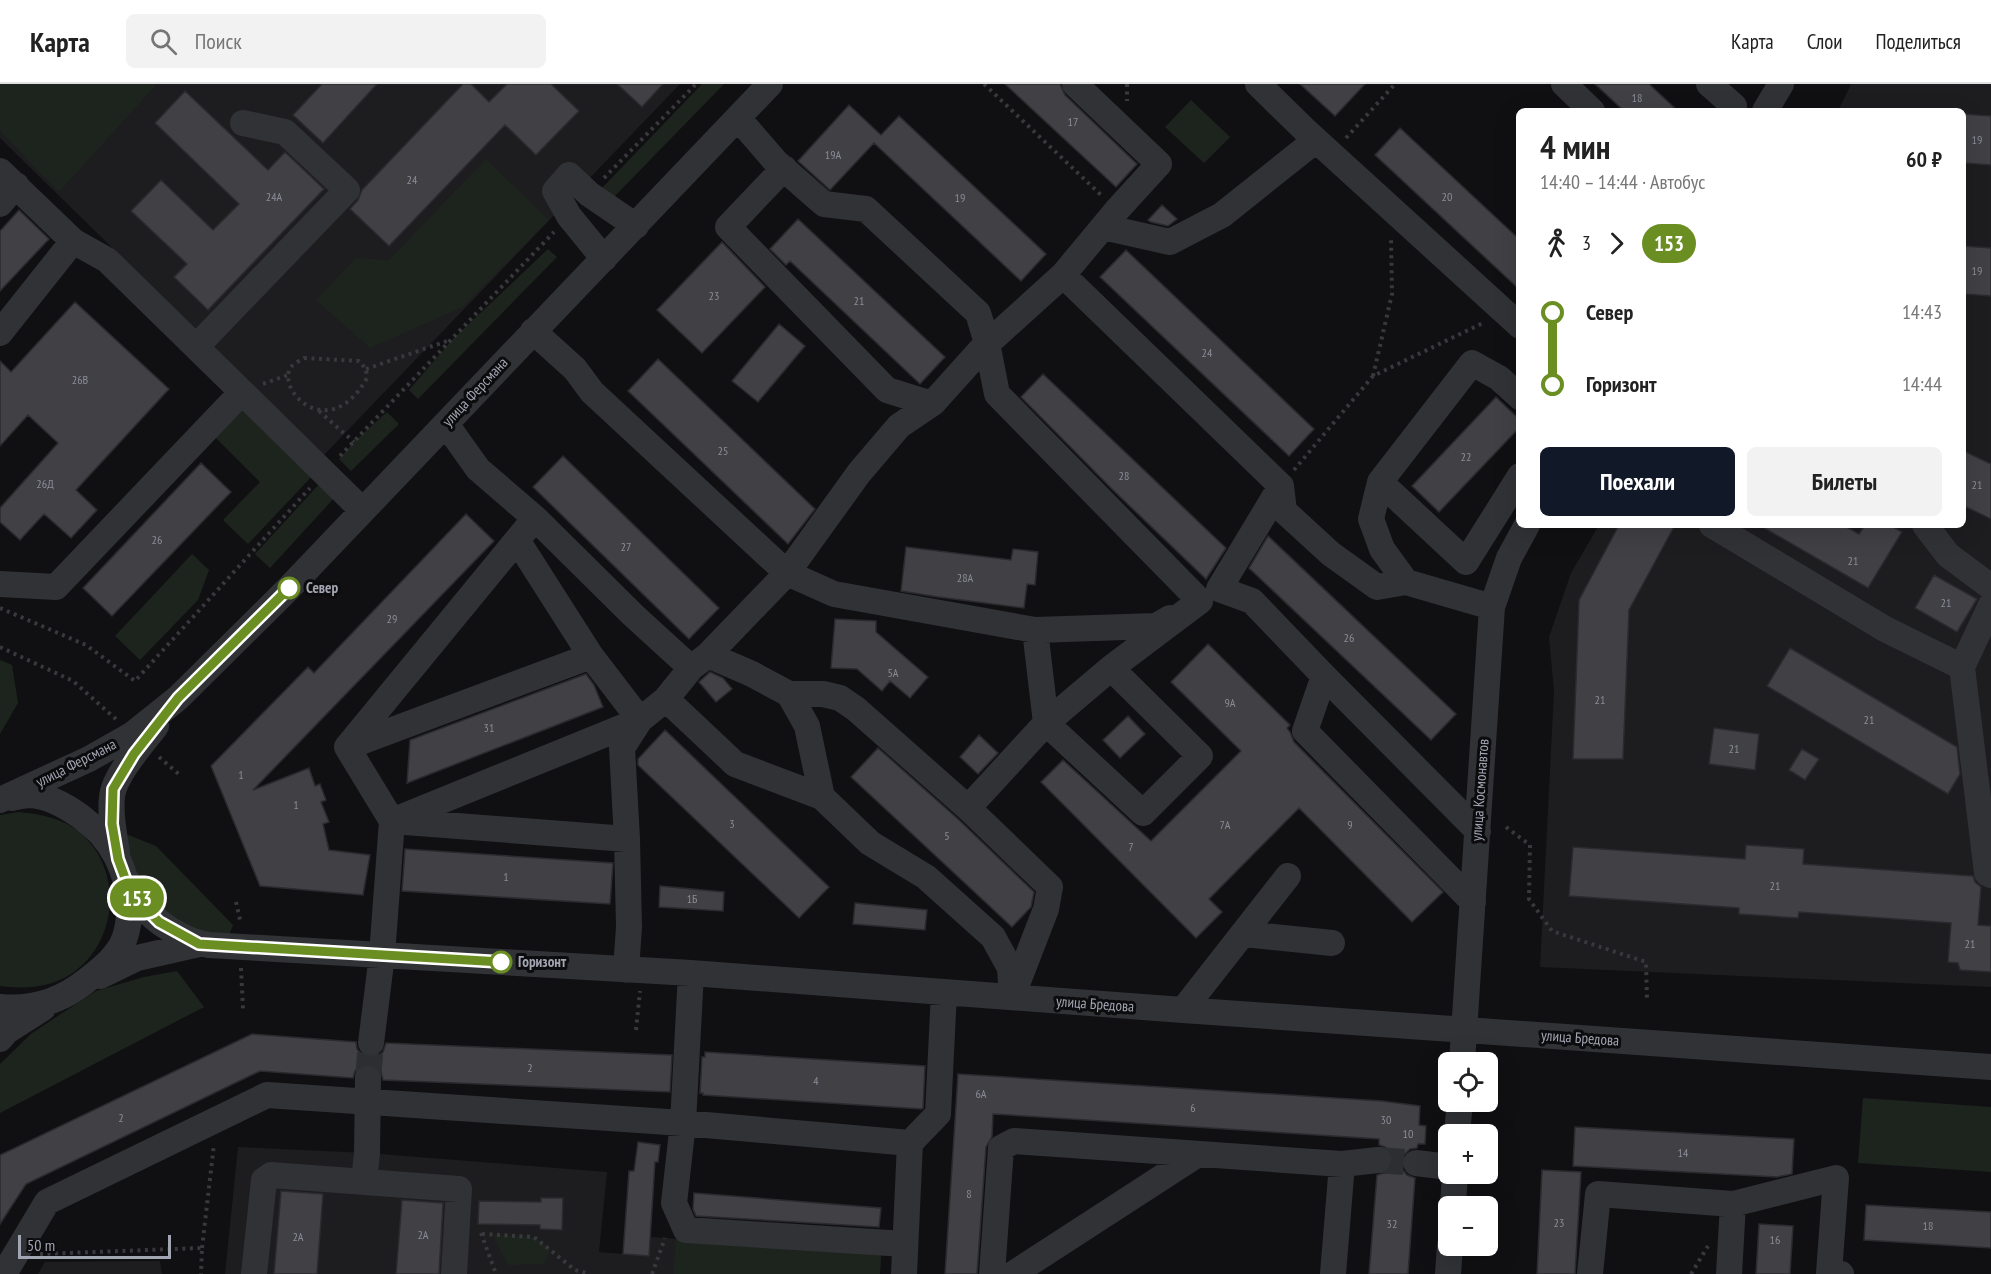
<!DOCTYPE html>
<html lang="ru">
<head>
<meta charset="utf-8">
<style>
	body { margin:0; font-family:"PT Sans Narrow",sans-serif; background:#f2f2f2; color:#222; height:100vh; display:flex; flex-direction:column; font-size:22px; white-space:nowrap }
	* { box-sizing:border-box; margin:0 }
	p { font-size:20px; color:#767676 }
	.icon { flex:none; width:33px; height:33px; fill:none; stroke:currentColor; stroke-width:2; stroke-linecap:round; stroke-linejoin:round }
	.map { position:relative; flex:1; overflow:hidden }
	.sheet { position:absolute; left:1516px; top:24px; width:450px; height:420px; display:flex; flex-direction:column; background:#fff; border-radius:9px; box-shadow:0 6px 24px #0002 }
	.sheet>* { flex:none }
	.badge { padding:0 12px; border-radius:20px; font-size:21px; line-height:39px }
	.controls { position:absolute; left:1438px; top:968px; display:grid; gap:12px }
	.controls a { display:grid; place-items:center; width:60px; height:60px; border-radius:9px; background:#fff; box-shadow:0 6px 24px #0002; font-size:30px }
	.scale { position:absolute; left:18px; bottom:15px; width:153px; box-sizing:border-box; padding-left:6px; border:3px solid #a2a5b2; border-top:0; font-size:16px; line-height:21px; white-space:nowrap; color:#a2a5b2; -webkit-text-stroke:4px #0c0b0d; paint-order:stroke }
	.map>.badge { position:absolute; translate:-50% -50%; box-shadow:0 0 0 3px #fff }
	.legs { display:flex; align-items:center; gap:9px; height:66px; padding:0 24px; font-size:20px }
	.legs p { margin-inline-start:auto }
	.head { display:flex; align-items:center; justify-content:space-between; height:102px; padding:0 24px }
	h1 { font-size:33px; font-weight:800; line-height:45px }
	.cta { display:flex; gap:12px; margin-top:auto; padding:12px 24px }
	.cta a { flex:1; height:69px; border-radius:9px; background:#111827; color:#fff; font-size:24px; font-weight:800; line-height:69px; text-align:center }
	.cta a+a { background:#f2f2f2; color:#222 }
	ul { padding:0 24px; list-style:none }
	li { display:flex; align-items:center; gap:21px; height:72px; font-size:22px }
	li i { display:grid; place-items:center; width:9px; height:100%; margin:0 8px; background:currentColor }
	li i::after { content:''; width:15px; height:15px; margin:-8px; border:4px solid; border-radius:50%; background:#fff }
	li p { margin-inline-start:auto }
	li:first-child i { background:linear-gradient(#0000 50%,currentColor 0) }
	li:last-child i { background:linear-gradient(currentColor 50%,#0000 0) }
	header { display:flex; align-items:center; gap:36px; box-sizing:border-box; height:84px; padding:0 30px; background:#fff; border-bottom:2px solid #e0e0e0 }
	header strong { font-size:28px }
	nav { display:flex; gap:33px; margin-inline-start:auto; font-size:21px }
	.search { width:420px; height:54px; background:#f2f2f2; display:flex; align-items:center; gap:15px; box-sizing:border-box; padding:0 21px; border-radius:9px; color:#767676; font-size:22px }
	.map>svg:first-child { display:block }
</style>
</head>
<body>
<header>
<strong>Карта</strong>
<div class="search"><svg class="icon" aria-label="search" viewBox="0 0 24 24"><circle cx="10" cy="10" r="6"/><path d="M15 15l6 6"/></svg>Поиск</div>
<nav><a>Карта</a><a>Слои</a><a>Поделиться</a></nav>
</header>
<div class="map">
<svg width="1991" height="1190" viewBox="0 0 1991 1190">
	<rect width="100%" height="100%" fill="#101012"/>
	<path fill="#1d1c1f" d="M0,0H680L324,371L0,54Z
		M1851,0H1991V903L1540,883L1554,607L1549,553L1571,489L1599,441H1964V27H1838Z
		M238,1063L367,1069L607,1088L599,1168L648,1172L651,1153L881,1170L880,1190H225Z
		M160,1177L162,1190H38L45,1178Z"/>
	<path fill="#1d241e" d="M0,0H157L59,108L0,47Z
		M702,0H724L613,114L602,104Z
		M1191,16L1230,53L1204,79L1165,43Z
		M486,75L549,136L461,224L370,264L316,216L356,174L389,176Z
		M548,165L557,173L418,315L409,306L453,255Z
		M244,318L316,388L248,460L223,436L260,398L212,350Z
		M387,328L399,340L351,387L339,375L354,358Z
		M321,398L336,412L270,484L255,470Z
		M192,470L209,486L198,516L140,576L115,552Z
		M0,576L12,581L18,619L0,650Z
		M19,728C36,730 51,732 67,740C124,771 123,856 71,890C49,904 25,905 0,902V731Z
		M121,748L156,762L233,841L228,854L193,845L155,820L132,783Z
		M177,887L204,923L0,1029V980L32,949L96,907L144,893Z
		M1863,1014L1991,1023V1088L1858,1079Z
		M492,1150L534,1153L551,1165L544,1180L508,1181Z
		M676,1155L881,1170L880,1190H673Z"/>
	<path fill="#404045" stroke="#2b2a2e" stroke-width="1.5" d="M322,0H377L323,59L293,31Z
		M463,0H471L489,18L507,0H551L579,27L536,71L505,41L389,162L350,125L358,116L362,106Z
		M617,0H663L642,23Z
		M1005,0H1060L1065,11L1137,80L1116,103Z
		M1300,0H1365L1335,32Z
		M1595,0H1649L1678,27H1624Z
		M185,7L268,86L285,68L324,105L208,226L174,193L187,180L131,127L161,96L213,146L239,120L155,39Z
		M849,21L881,51L899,32L1046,170L1021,197L874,59L830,106L798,77Z
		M1964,30L1991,32V81L1964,79Z
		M1400,44L1520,156V206L1375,71Z
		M1162,121L1177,135L1168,142L1151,138L1148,136Z
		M19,126L49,155L0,207V147Z
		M798,135L945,273L920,300L790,177L786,181L770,165Z
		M722,158L765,203L702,269L657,226Z
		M1964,162L1991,164V212L1964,210Z
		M1126,166L1314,345L1289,372L1100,193Z
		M75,218L169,305L76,406L97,426L71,454L44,430L20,456L0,438V424L58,359L28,331L0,362V277L11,288Z
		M779,240L805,262L758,318L732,297Z
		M658,275L815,425L788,460L628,307Z
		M1043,290L1226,464L1206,495L1113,406L1021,313Z
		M1496,313L1520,336V343L1439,428L1412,402Z
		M1964,367L1991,380V435L1964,422Z
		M563,372L719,524L689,555L533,403Z
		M201,379L231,408L112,532L83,504Z
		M466,430L494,457L253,706L309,684L315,702L320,700L326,716L321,718L329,738L323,740L329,766L370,771L363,811L260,802L211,682L308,583L314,589Z
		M1619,441H1675L1629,526L1623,675H1573L1579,516Z
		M1759,441H1843L1859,450L1865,441H1890L1902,448L1868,504Z
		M1268,452L1456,630L1431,656L1249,484Z
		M906,463L1011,476L1013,465L1038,468L1035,501L1027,500L1024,524L938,513L901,507Z
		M1934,491L1977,515L1957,548L1915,524Z
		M835,535L876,537V548L928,593L910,614L890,597L882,607L857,585L831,584Z
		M1208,560L1290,641L1287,644L1290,648L1294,658L1443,808L1412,838L1299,724L1209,815L1222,828L1196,854L1041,698L1063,676L1151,757L1241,667L1171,598Z
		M1790,564L1957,663L1960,690L1948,710L1767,602Z
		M710,588L723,594L732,605L716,618L699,598Z
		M586,590L594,601L603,623L407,699L410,656Z
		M1128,632L1145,650L1120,674L1103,656Z
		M1714,644L1759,650L1755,686L1709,680Z
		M665,646L829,803L799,834L638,681V675Z
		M979,651L998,669L978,690L960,673Z
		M878,664L958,735L1034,808L1031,823L1012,843L851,693Z
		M1802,665L1819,675L1805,696L1789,686Z
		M1746,761L1804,765L1803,780L1973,792L1975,798L1981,803L1978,841L1991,842V888L1960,886L1958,879L1948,878L1951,839L1799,828L1798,834L1739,830V824L1569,812L1573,763L1745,775Z
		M405,765L613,779L610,820L402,807Z
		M660,802L724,808L723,827L659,823Z
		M855,819L927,826L925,846L853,840Z
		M252,950L356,958L357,965L362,971L370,974L377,973L383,968L386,959L672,971L670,1008L383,996L381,987L376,982L369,980L360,982L355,987L353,994L260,987L26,1100L0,1140V1071Z
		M705,968L925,982L923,1024L922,1025L703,1011V1009H700L702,973H705Z
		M958,990L1382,1017L1420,1022L1419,1041L1426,1042L1425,1060H1418L1417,1064L1410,1065L1404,1071L1401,1078L1402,1085L1407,1091L1415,1094L1408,1190H1369L1377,1091L1387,1088L1392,1081L1393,1075L1390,1067L1385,1063L1379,1061V1055L993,1030L992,1053L986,1063L977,1190H945Z
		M1575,1043L1794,1055L1792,1090L1777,1093L1573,1082Z
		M638,1058L660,1061L658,1078H655L649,1172L623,1170L629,1087H634Z
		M1542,1086L1581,1088L1575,1190H1537Z
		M281,1107L323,1110L317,1190H274Z
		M694,1109L881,1124L879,1143L696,1132L693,1125Z
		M541,1114H563L562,1146L540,1145V1141L478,1140L479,1117L541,1118Z
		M402,1116L443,1119L439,1190H396Z
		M1866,1121L1991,1128V1164L1864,1156Z
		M1759,1140L1793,1142L1790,1190H1756Z"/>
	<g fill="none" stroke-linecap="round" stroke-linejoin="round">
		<path stroke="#2d2e32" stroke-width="26" stroke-dasharray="26 13" stroke-linecap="butt" d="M368,995L371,959
			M1378,1076L1416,1079"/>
		<path stroke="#38383d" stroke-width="4" stroke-dasharray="3 4.5" stroke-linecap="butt" d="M984,0L1101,111
			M1127,0V17
			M1346,54L1395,0
			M604,94L696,0
			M304,274L359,277L366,285L367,294C328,363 273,303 292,282C295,279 301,276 304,274Z
			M366,285L450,256
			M1373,292L1392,210L1391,154
			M263,300L288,291
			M319,327L354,358
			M340,372L554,148
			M1294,386L1373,292L1485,238
			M0,524L86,561L135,597L310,404
			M0,563L73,597L117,636
			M159,673L181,692
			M1506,743L1530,761L1529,815L1552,847L1646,878L1647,917
			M236,818L241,840
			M241,884L243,925
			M636,946L640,907
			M481,1149L496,1190
			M482,1150L534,1153L575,1186L590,1190
			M202,1164L214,1060
			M40,1170L202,1164L201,1190
			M652,1190L665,1154
			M1691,1190L1708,1162"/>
		<path stroke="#313236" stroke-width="26" d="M1075,0L1159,80L1117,126L1063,191L1281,402L1219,505L1252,517L1324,592L1478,747
			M1258,0L1305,46L1520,242
			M1564,0L1592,27
			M1709,0L1734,22
			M1765,27L1781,0
			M738,34L776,78L824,120L866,125L978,229L987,259
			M784,84L728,143L887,306L922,317L933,319
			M0,87L73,157L107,176L242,308
			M0,120L16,101
			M1103,143L1170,158L1222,131L1316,56
			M604,175L569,132L555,107L569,91L589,110L636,142
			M533,247L575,285L592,308L787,489L834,510L1035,546L1156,542L1170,534
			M0,249L73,157
			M988,259L1063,191
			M196,263L347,106L285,48L243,39
			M446,340L478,385L535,434L633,531L691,584
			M1380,398L1466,478L1520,392
			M1281,402L1284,427L1331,470L1377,503L1406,498L1492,523
			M1712,441L1885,545L1962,583
			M1925,441L1948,471L1991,503
			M517,456L591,572
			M1406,498L1382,465L1371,435L1380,398L1472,279L1499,294L1520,313
			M0,500L56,503L242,308L362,426
			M1991,521L1962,583L1987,789L1991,791
			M1035,546L1046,639L1143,729L1200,672L1111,584
			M708,571L752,590L789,610L807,642L822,713
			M1324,592L1305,647L1473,818
			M789,610H823L840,614L856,625L968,724
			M666,615L735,680L822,713L870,759L926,793L993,853L1010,884L1012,913
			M347,663L591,572L640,636L392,737L627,755
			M0,716L89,675L133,650L178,614L289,504L770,0
			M117,768C114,751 108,720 114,704C121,684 143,659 156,642
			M125,794C130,802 134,812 140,819C154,838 186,858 209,861L691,889L1183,926L1991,983
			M1244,850L1332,859
			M626,886L629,843L627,755L622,664L640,636L666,615L691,584L708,571L787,489L859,389L899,342L933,319L987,259L997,310L1200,517L1111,584L1046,639L968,724L1050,803L1046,825L1012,913
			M691,889L683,1039L674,1119L686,1146L905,1160
			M100,892L137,874L199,860
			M0,923C31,926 61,917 86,897C100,886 119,872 125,853C136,819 125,777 101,750C95,744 87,738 80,732C66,722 48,712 30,711C24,711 17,713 12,714
			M1183,926L1288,792
			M0,955L7,947L43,924
			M371,959L382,871L392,737L347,663L535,434
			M1462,978L1492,523L1509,474L1527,441
			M1457,1050L1460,1017
			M1416,1079L1449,1083
			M364,1097L367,1069L368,995
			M1453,1122L1455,1089
			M4,1190L47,1118L267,1011L683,1039L910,1059
			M254,1190L264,1096L271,1091L459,1105L454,1190
			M904,1190L910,1059L938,1030L944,908
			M992,1190L1001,1064L1014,1057L1342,1080
			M1013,1190L1198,1070
			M1333,1190L1342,1080L1378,1076
			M1448,1190L1450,1161
			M1590,1190L1598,1110L1733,1120L1836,1094L1829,1189L1841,1190
			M1729,1190L1733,1120"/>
	</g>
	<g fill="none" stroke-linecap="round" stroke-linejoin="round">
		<g stroke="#fff" stroke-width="14">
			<path id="line-1" d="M289,504L178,614L134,670L113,705L112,740L118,775L125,794L140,819L159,838L199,860L501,878"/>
		</g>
		<use href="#line-1" stroke="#6b8e23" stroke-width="9"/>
	</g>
	<g fill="#fff" stroke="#6b8e23" stroke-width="3">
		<circle cx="289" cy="504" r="10"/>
		<circle cx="501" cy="878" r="10"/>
	</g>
	<g text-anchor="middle" stroke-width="6" stroke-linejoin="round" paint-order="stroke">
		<g font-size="12" fill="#8a8c97">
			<text x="1637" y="18">18</text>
			<text x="1073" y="42">17</text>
			<text x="1977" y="60">19</text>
			<text x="833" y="75">19А</text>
			<text x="412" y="100">24</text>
			<text x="274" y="117">24А</text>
			<text x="1447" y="117">20</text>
			<text x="960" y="118">19</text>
			<text x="1977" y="191">19</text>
			<text x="714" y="216">23</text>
			<text x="859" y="221">21</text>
			<text x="1207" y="273">24</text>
			<text x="80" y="300">26В</text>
			<text x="723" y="371">25</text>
			<text x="1466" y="377">22</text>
			<text x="1124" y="396">28</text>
			<text x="45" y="404">26Д</text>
			<text x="1977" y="405">21</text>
			<text x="157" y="460">26</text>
			<text x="626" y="467">27</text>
			<text x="1853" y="481">21</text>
			<text x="965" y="498">28А</text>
			<text x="1946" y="523">21</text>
			<text x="392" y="539">29</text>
			<text x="1349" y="558">26</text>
			<text x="893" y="593">5А</text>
			<text x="1600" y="620">21</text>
			<text x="1230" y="623">9А</text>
			<text x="1869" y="640">21</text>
			<text x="489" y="648">31</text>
			<text x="1734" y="669">21</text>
			<text x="241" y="695">1</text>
			<text x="296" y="725">1</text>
			<text x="732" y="744">3</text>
			<text x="1225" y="745">7А</text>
			<text x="1350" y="745">9</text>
			<text x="947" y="756">5</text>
			<text x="1131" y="767">7</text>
			<text x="506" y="797">1</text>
			<text x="1775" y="806">21</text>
			<text x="692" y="819">1Б</text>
			<text x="1970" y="864">21</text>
			<text x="530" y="988">2</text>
			<text x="816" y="1001">4</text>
			<text x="981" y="1014">6А</text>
			<text x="1193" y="1028">6</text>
			<text x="121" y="1038">2</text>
			<text x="1386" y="1040">30</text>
			<text x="1408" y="1054">10</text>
			<text x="1683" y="1073">14</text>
			<text x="969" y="1114">8</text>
			<text x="1559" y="1143">23</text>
			<text x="1392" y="1144">32</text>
			<text x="1928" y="1146">18</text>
			<text x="423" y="1155">2А</text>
			<text x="298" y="1157">2А</text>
			<text x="1775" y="1160">16</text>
		</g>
		<g font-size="15" fill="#a2a5b2" stroke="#0c0b0d">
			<text transform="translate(475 308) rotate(-47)" y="5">улица Ферсмана</text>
			<text transform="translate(76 679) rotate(-27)" y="5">улица Ферсмана</text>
			<text transform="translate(1480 706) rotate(-86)" y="5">улица Космонавтов</text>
			<text transform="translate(1095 920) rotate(4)" y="5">улица Бредова</text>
			<text transform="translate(1580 954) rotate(4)" y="5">улица Бредова</text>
		</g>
		<g font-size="15" font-weight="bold" fill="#a2a5b2" stroke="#0c0b0d" text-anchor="start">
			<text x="306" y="509">Север</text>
			<text x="518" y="883">Горизонт</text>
		</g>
	</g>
</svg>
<div class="controls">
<a><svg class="icon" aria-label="locate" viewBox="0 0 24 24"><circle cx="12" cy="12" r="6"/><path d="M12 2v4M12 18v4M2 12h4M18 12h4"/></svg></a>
<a>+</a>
<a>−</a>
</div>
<div class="scale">50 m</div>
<b class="badge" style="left:137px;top:814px;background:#6b8e23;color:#fff">153</b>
<section class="sheet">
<div class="head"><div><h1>4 мин</h1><p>14:40 – 14:44 · Автобус</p></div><b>60 ₽</b></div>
<div class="legs"><svg class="icon" aria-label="walk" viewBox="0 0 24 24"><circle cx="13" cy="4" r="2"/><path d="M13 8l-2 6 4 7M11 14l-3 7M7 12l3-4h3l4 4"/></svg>3<svg class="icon" aria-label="forward" viewBox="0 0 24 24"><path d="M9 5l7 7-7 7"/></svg><b class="badge" style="background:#6b8e23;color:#fff">153</b></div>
<ul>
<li><i style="color:#6b8e23"></i><b>Север</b><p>14:43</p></li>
<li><i style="color:#6b8e23"></i><b>Горизонт</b><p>14:44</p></li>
</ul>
<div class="cta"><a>Поехали</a><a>Билеты</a></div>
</section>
</div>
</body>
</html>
